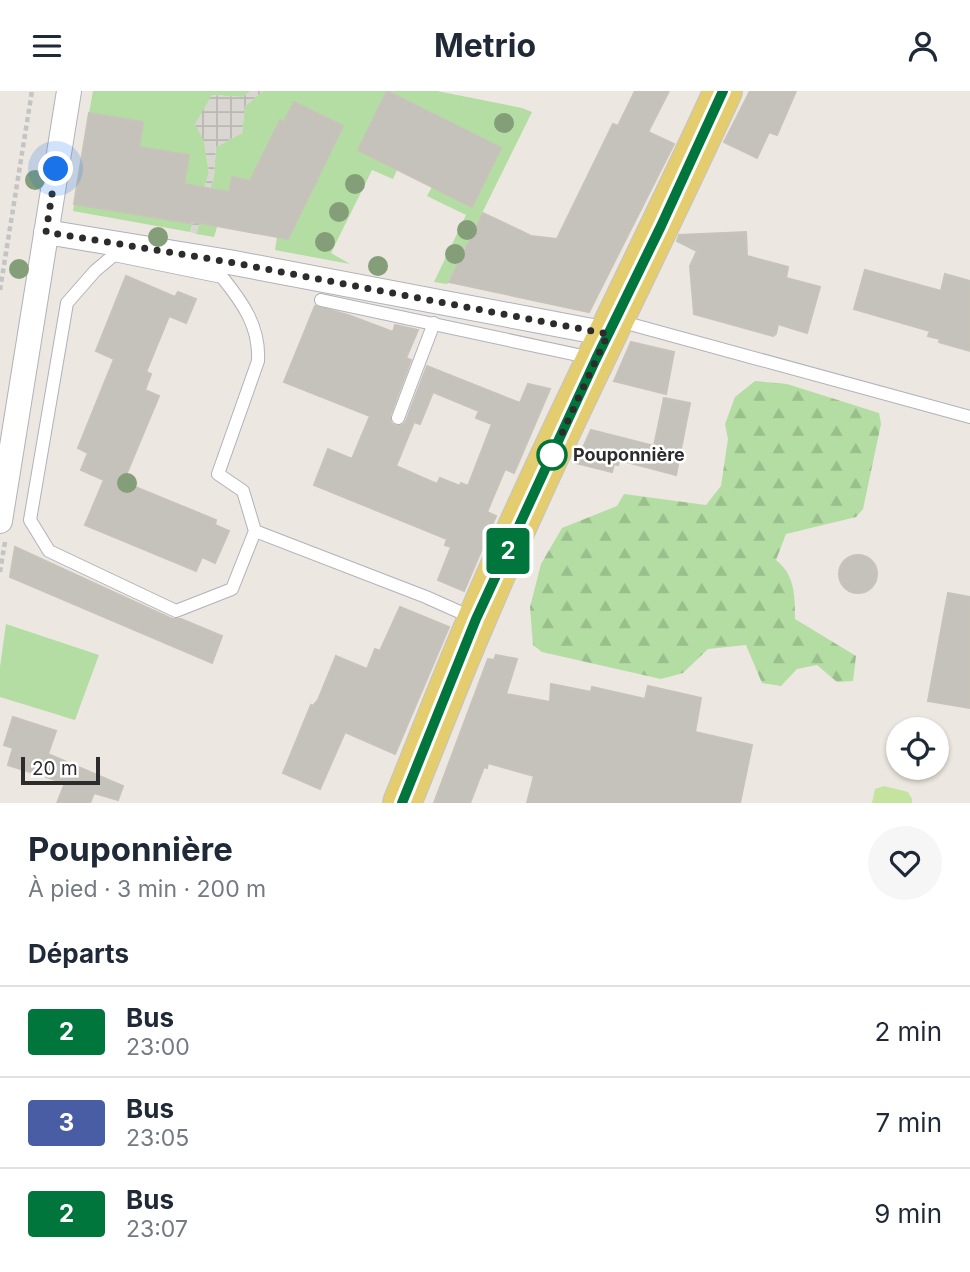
<!DOCTYPE html>
<html lang="fr">
<head>
<meta charset="utf-8">
<style>
	body { margin:0; font-family:Inter,sans-serif; background:#f6f6f7; color:#1f2937; height:100vh; display:flex; flex-direction:column; font-size:26px; white-space:nowrap }
	* { box-sizing:border-box; margin:0 }
	p { font-size:23px; color:#747a83 }
	.icon { flex:none; width:38px; height:38px; fill:none; stroke:currentColor; stroke-width:2; stroke-linecap:round; stroke-linejoin:round }
	.map { position:relative; height:712px; overflow:hidden }
	.sheet { display:flex; flex-direction:column; background:#fff; flex:1 }
	.sheet>* { flex:none }
	.badge { padding:0 14px; border-radius:5px; font-size:24px; line-height:46px }
	.buttons { position:absolute; left:886px; top:626px; display:grid; gap:14px }
	.buttons a { display:grid; place-items:center; width:63px; height:63px; border-radius:50%; background:#fff; box-shadow:0 2px 5px #0004; font-size:35px }
	.scale { position:absolute; left:21px; bottom:18px; width:79px; box-sizing:border-box; padding-left:7px; border:4px solid #2c2c2c; border-top:0; font-size:19px; line-height:24px; white-space:nowrap; color:#2c2c2c; -webkit-text-stroke:5px #fff; paint-order:stroke }
	.you { position:absolute; width:35px; height:35px; margin:-18px; border:5px solid #fff; border-radius:50%; background:#1a73e8; box-shadow:0 0 0 10px #1a73e833 }
	.map>.badge { position:absolute; translate:-50% -50%; box-shadow:0 0 0 4px #fff }
	h2 { padding:0 28px; font-size:26px; line-height:63px }
	.round { display:grid; place-items:center; flex:none; width:74px; height:74px; border-radius:37px; background:#f6f6f7 }
	.summary { display:flex; align-items:center; justify-content:space-between; height:119px; padding:0 28px }
	h1 { font-size:33px; font-weight:700; line-height:52px }
	ul { padding:0; list-style:none }
	li { display:flex; align-items:center; gap:21px; height:91px; padding:0 28px; border-top:2px solid #e0e1e3 }
	li div { flex:1 }
	li b { display:block; font-size:26px }
	li em { font-style:normal }
	li .badge { min-width:77px; font-weight:700; text-align:center }
	header { display:flex; justify-content:space-between; align-items:center; height:91px; padding:0 28px; background:#fff; font-size:32px; font-weight:700 }
	.map>svg:first-child { display:block }
</style>
</head>
<body>
<header><svg class="icon" aria-label="menu" viewBox="0 0 24 24"><path d="M4 6h16M4 12h16M4 18h16"/></svg>Metrio<svg class="icon" aria-label="person" viewBox="0 0 24 24"><circle cx="12" cy="8" r="4"/><path d="M4 21q1-7 8-7t8 7"/></svg></header>
<div class="map">
<svg width="970" height="712" viewBox="0 0 970 712">
	<defs>
		<pattern id="forest-firs" width="22" height="20" patternUnits="userSpaceOnUse" patternTransform="scale(1.75)"><rect width="22" height="20" fill="#b3dda2"/><path d="M5 1l3.5 6h-7zM16 11l3.5 6h-7z" fill="#9abe8c"/></pattern>
		<pattern id="plaza-grid" width="8" height="8" patternUnits="userSpaceOnUse" patternTransform="scale(1.75)"><rect width="8" height="8" fill="#d9d6d2"/><path d="M0 4h8M4 0v8" fill="none" stroke="#bab8b4"/></pattern>
	</defs>
	<rect width="100%" height="100%" fill="#ece7e0"/>
	<path fill="#b3dda2" d="M93,0H251L242,6L212,4L204,50L209,82L190,141L73,120L74,113L178,130L137,68L89,22Z
		M263,0H437L522,17L532,21L447,193L434,191L466,124L427,105L432,96L472,116L501,57L388,0L358,59L397,79L393,88L372,79L331,162L350,173L275,159L277,146L288,148L343,35L280,29L250,90L232,87L214,146L196,143L214,85L216,56L242,42L245,15Z
		M6,533L99,564L75,629L0,606V576Z"/>
	<path fill="url(#forest-firs)" d="M755,290L787,293L879,322L881,333L863,418L856,426L786,443L776,469C795,484 795,505 795,528L856,565L853,590L837,591L817,574L797,578L781,595L762,592L746,554L708,558L683,582L661,588L542,561L533,554L530,516L541,473L562,437L617,415L624,403L706,414L721,395L728,348L725,333L735,306Z"/>
	<path fill="#c3e39f" d="M884,695L908,701L912,708V712H872L875,698Z"/>
	<path fill="url(#plaza-grid)" d="M251,0H263L245,15L242,42L216,56L214,85L196,143L190,141L209,82L204,50L195,33L212,4L242,6Z"/>
	<path fill="#c5c1bb" stroke="#c8c3ba" stroke-width="2" fill-rule="evenodd" d="M387,0L501,57L472,116L358,59Z
		M635,0H669L648,41L674,53L589,221L449,191L483,122L531,145L557,148L613,33L618,35Z
		M750,0H796L777,44L769,41L757,67L724,51Z
		M294,11L343,35L288,148L190,130V132L74,113L89,22L143,31L139,56L189,64L184,93L229,101L232,86L250,90L280,29L284,31Z
		M746,141L747,165L788,176L786,187L820,196L807,242L778,233L776,243L773,245L694,223L690,175L697,160L677,150L679,144Z
		M865,179L941,200L945,183L970,190V260L939,251L940,248L928,245L930,240L854,218Z
		M126,185L175,206L178,201L196,208L186,232L169,225L146,281L151,283L145,299L159,305L123,391L216,429L215,434L229,440L215,472L202,466L196,480L85,434L104,389L81,379L88,362L78,357L114,268L96,260Z
		M315,215L348,224L393,241L395,234L418,239L406,267L411,269L390,325L391,332L396,335L403,334L406,330L427,275L520,312L528,293L550,298L514,382L505,378L487,421L496,425L464,500L438,489L451,456L445,454L447,448L314,394L328,358L352,368L370,325L284,291ZM433,301L479,320L476,327L492,333L468,395L461,392L460,395L440,387L437,393L396,375L414,331L420,333Z
		M631,251L674,261L666,303L614,290Z
		M664,307L690,312L676,384L619,369L618,374L614,373L612,381L576,372L591,339L654,355Z
		M15,456L172,528H181L222,545L212,572L10,486Z
		M839 483a19 19 0 1 1 38 0a19 19 0 1 1-38 0Z
		M948,502L970,506V617L928,610Z
		M400,516L449,536L395,663L345,641L320,698L283,682L311,614L313,615L318,609L336,565L367,578L375,558L380,560Z
		M496,564L517,568L506,603L550,611L551,593L591,601L592,596L645,608L648,595L701,607L695,641L752,654L740,712H527L534,685L488,672L487,677L484,676L470,712H434L488,568L494,569Z
		M13,626L56,640L48,663L123,695L118,709L94,702L90,712H57L65,692L8,674L13,657L4,654Z"/>
	<g fill="none" stroke-linecap="round" stroke-linejoin="round">
		<g stroke="#b0b1bb" stroke-width="14">
			<path id="service" d="M321,209L592,267
				M619,230L970,326
				M398,327L434,232
				M255,440L232,498L176,520L49,460L30,429L67,212L95,180L114,164L222,186C243,212 260,236 258,270L218,383L243,400L255,440L426,506L473,527"/>
		</g>
		<g stroke="#b0b1bb" stroke-width="26">
			<path id="minor" d="M46,141L229,171L608,243
				M0,430L69,0"/>
		</g>
		<g stroke="#c4c4c4" stroke-width="40">
			<path id="primary" d="M402,712C427,651 450,590 476,530C552,350 642,177 723,0"/>
		</g>
		<path stroke="#c4c4c4" stroke-width="4.5" stroke-dasharray="5 3.5" stroke-linecap="butt" d="M0,199L32,0
			M0,481L5,451"/>
		<use href="#service" stroke="#fff" stroke-width="12"/>
		<use href="#minor" stroke="#fff" stroke-width="24"/>
		<use href="#primary" stroke="#e3cd6e" stroke-width="38"/>
	</g>
	<g fill="#839e78">
		<circle cx="504" cy="32" r="10"/>
		<circle cx="35" cy="89" r="10"/>
		<circle cx="355" cy="93" r="10"/>
		<circle cx="339" cy="121" r="10"/>
		<circle cx="467" cy="139" r="10"/>
		<circle cx="158" cy="146" r="10"/>
		<circle cx="325" cy="151" r="10"/>
		<circle cx="455" cy="163" r="10"/>
		<circle cx="378" cy="175" r="10"/>
		<circle cx="19" cy="178" r="10"/>
		<circle cx="127" cy="392" r="10"/>
	</g>
	<g fill="none" stroke-linecap="round" stroke-linejoin="round">
		<g stroke="#fff" stroke-width="16">
			<path id="line" d="M402,712L476,528L596,268L661,135L723,0"/>
		</g>
		<use href="#line" stroke="#00763c" stroke-width="10"/>
		<path stroke="#2c2c2c" stroke-width="7" stroke-dasharray="0 12.6" d="M56,78L46,141L229,171L608,243L552,364"/>
	</g>
	<circle fill="#fff" stroke="#00763c" stroke-width="3.5" cx="552" cy="364" r="14"/>
	<g text-anchor="middle" stroke-width="5" stroke-linejoin="round" paint-order="stroke">
		<g font-size="18" font-weight="bold" fill="#2c2c2c" stroke="#fff" text-anchor="start">
			<text x="573" y="370">Pouponnière</text>
		</g>
	</g>
</svg>
<div class="buttons">
<a><svg class="icon" aria-label="locate" viewBox="0 0 24 24"><circle cx="12" cy="12" r="6"/><path d="M12 2v4M12 18v4M2 12h4M18 12h4"/></svg></a>
</div>
<div class="scale">20 m</div>
<div class="you" style="left:56px;top:78px"></div>
<b class="badge" style="left:508px;top:460px;background:#00763c;color:#fff">2</b>
</div>
<section class="sheet">
<div class="summary"><div><h1>Pouponnière</h1><p>À pied · 3 min · 200 m</p></div><a class="round"><svg class="icon" aria-label="heart" viewBox="0 0 24 24"><path d="M12 20l-8-8c-3-5 5-10 8-4 3-6 11-1 8 4z"/></svg></a></div>
<h2>Départs</h2>
<ul>
<li><span class="badge" style="background:#00763c;color:#fff">2</span><div><b>Bus</b><p>23:00</p></div><em>2 min</em></li>
<li><span class="badge" style="background:#495da4;color:#fff">3</span><div><b>Bus</b><p>23:05</p></div><em>7 min</em></li>
<li><span class="badge" style="background:#00763c;color:#fff">2</span><div><b>Bus</b><p>23:07</p></div><em>9 min</em></li>
</ul>
</section>
</body>
</html>
